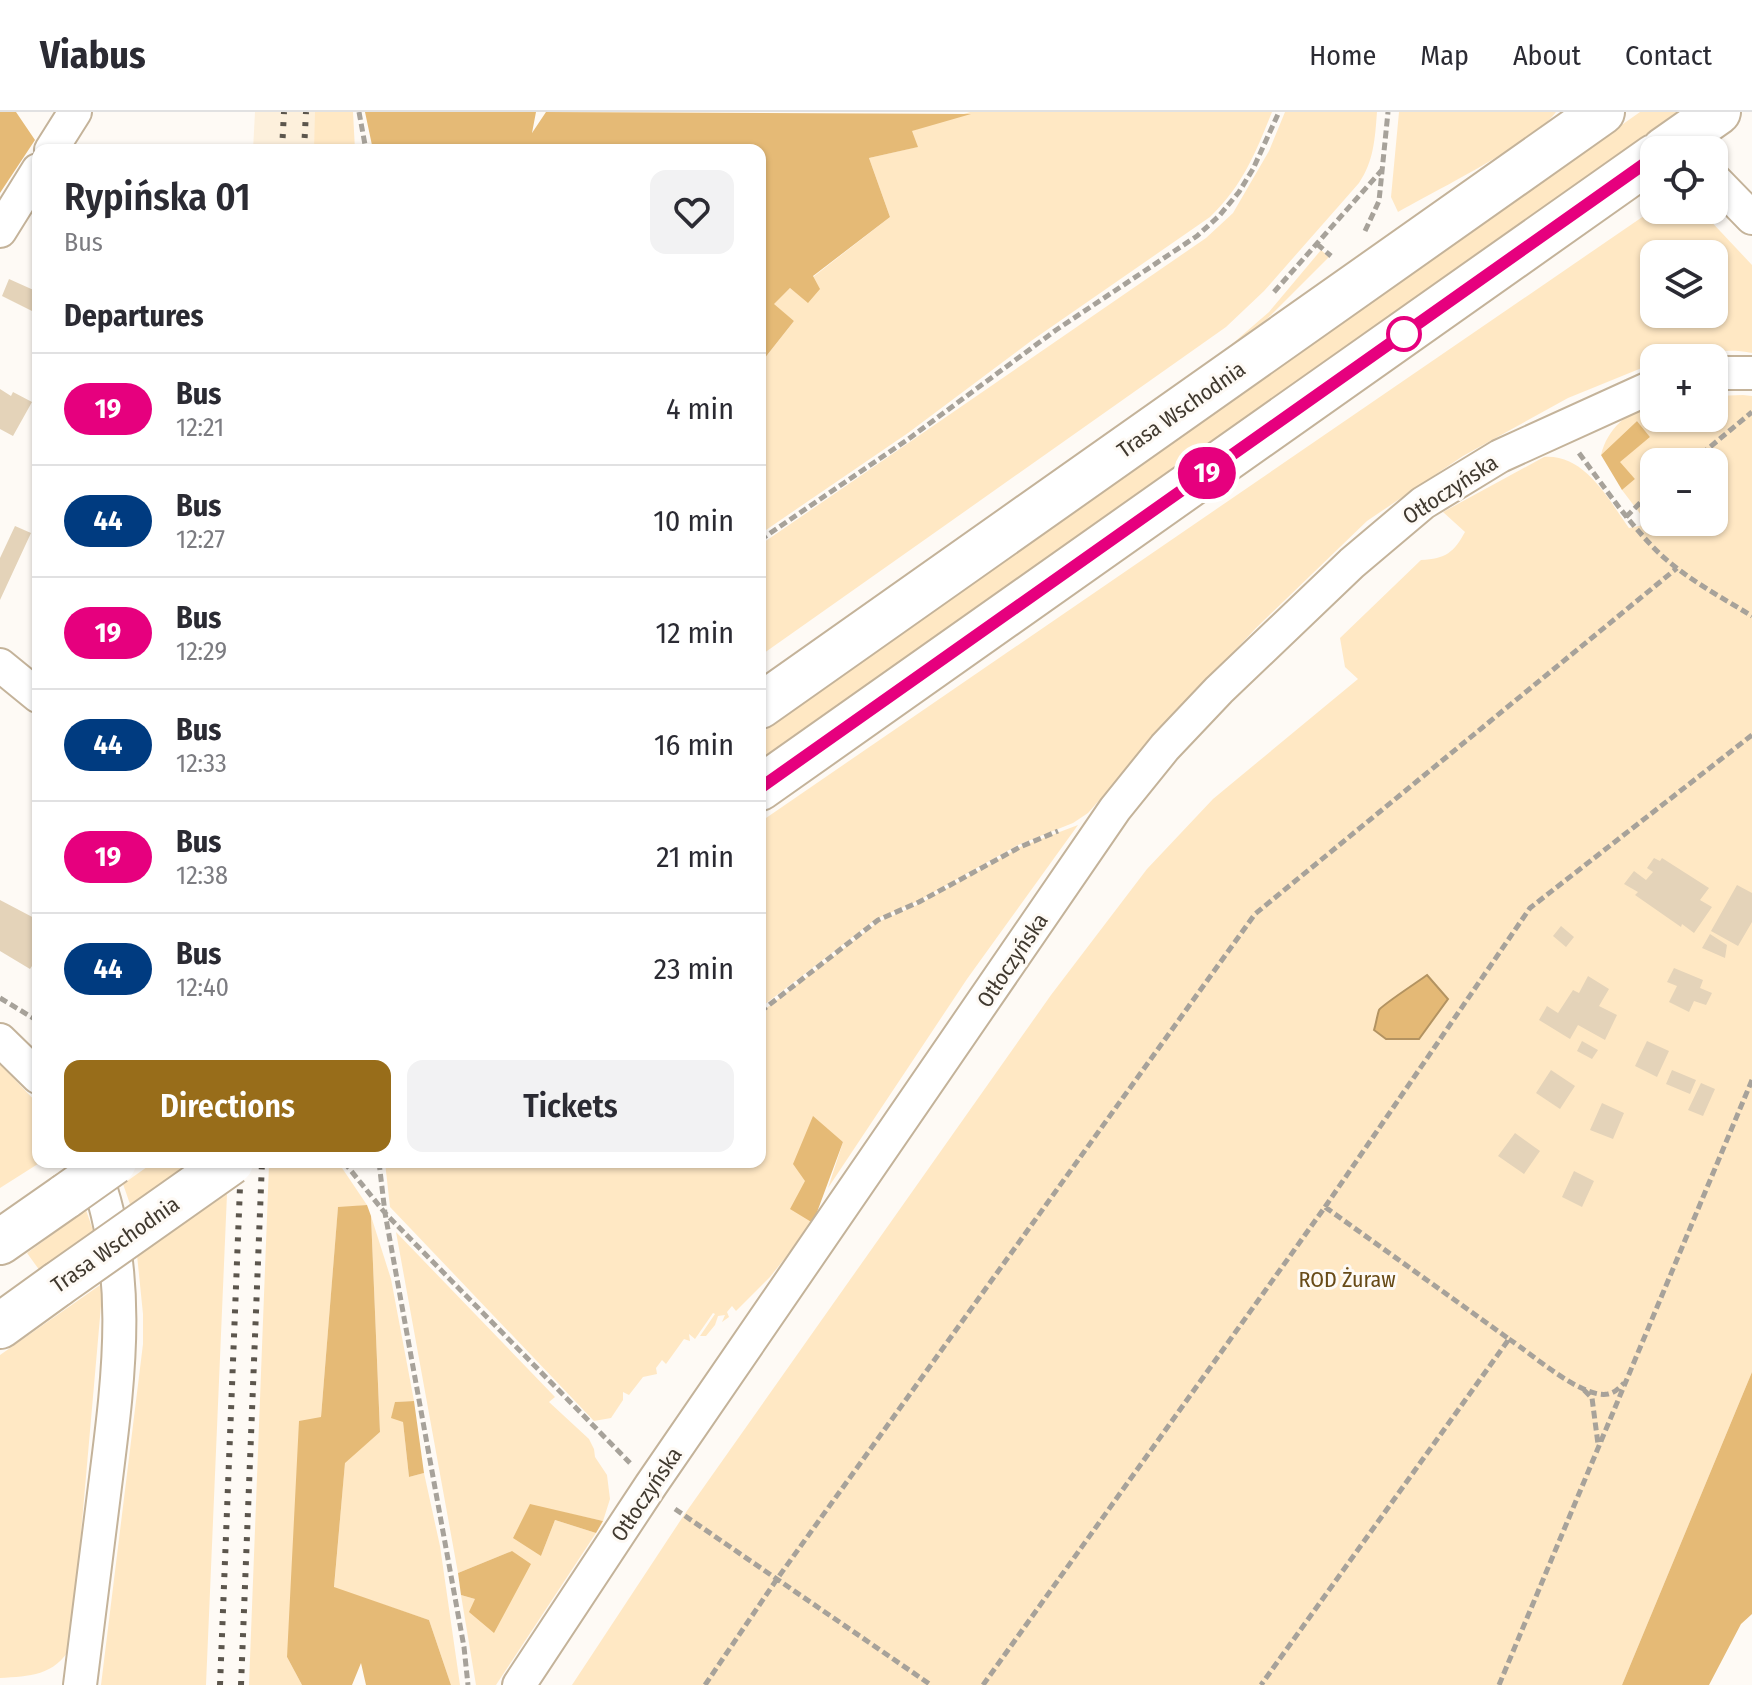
<!DOCTYPE html>
<html lang="en">
<head>
<meta charset="utf-8">
<style>
	body { margin:0; font-family:"Fira Sans Condensed",sans-serif; background:#f2f2f3; color:#2b2b33; height:100vh; display:flex; flex-direction:column; font-size:30px; white-space:nowrap }
	* { box-sizing:border-box; margin:0 }
	p { font-size:26px; color:#7c7c81 }
	.icon { flex:none; width:44px; height:44px; fill:none; stroke:currentColor; stroke-width:2; stroke-linecap:round; stroke-linejoin:round }
	.map { position:relative; flex:1; overflow:hidden }
	.sheet { position:absolute; left:32px; top:32px; width:734px; height:1024px; display:flex; flex-direction:column; background:#fff; border-radius:16px; box-shadow:0 2px 6px #0004 }
	.sheet>* { flex:none }
	.badge { padding:0 16px; border-radius:26px; font-size:28px; line-height:52px }
	.buttons { position:absolute; left:1640px; top:24px; display:grid; gap:16px }
	.buttons a { display:grid; place-items:center; width:88px; height:88px; border-radius:16px; background:#fff; box-shadow:0 2px 6px #0004; font-size:40px }
	.map>.badge { position:absolute; translate:-50% -50%; box-shadow:0 0 0 4px #fff }
	h2 { padding:0 32px; font-size:30px; line-height:72px }
	.round { display:grid; place-items:center; flex:none; width:84px; height:84px; border-radius:16px; background:#f2f2f3 }
	.head { display:flex; align-items:center; justify-content:space-between; height:136px; padding:0 32px }
	h1 { font-size:38px; font-weight:600; line-height:60px }
	.button { display:flex; gap:16px; margin-top:auto; padding:16px 32px }
	.button a { flex:1; height:92px; border-radius:16px; background:#986d1a; color:#fff; font-size:32px; font-weight:600; line-height:92px; text-align:center }
	.button a+a { background:#f2f2f3; color:#2b2b33 }
	ul { padding:0; list-style:none }
	li { display:flex; align-items:center; gap:24px; height:112px; padding:0 32px; border-top:2px solid #e1e1e2 }
	li div { flex:1 }
	li b { display:block; font-size:30px }
	li em { font-style:normal }
	li .badge { min-width:88px; font-weight:700; text-align:center }
	header { display:flex; align-items:center; gap:48px; box-sizing:border-box; height:112px; padding:0 40px; background:#fff; border-bottom:2px solid #e1e1e2 }
	header strong { font-size:38px }
	nav { display:flex; gap:44px; margin-inline-start:auto; font-size:28px }
	.map>svg:first-child { display:block }
</style>
</head>
<body>
<header>
<strong>Viabus</strong>
<nav><a>Home</a><a>Map</a><a>About</a><a>Contact</a></nav>
</header>
<div class="map">
<svg width="1752" height="1573" viewBox="0 0 1752 1573">
	<rect width="100%" height="100%" fill="#fefaf5"/>
	<path fill="#fdf0dc" d="M255,0H336L335,38H253Z"/>
	<path fill="#ffe8c4" fill-rule="evenodd" d="M315,0H353L355,38H314Z
		M970,0H1272C1255,42 1243,73 1210,105L1031,229L908,321L760,422V252L794,209L773,192L790,176L808,190L813,165L890,105L869,46L917,35L911,19Z
		M1285,0H1377C1375,26 1374,49 1359,71L1264,179L1226,215L760,544V433L1206,126L1233,101L1269,39Z
		M1399,0H1556C1536,29 1433,80 1398,100L1391,85Z
		M1640,0H1680L760,652V622Z
		M1654,97L1708,100L1705,103L1752,153V241C1719,234 1687,246 1654,246V251L1568,286L1463,344L1367,409L1256,516L1167,611L1088,701L1073,711L1018,733L918,789L876,807L760,896V710ZM1654,142H1714V202H1654Z
		M1321,138L1329,145L1257,217L1224,239L1269,200Z
		M1743,283L1752,284V1260L1622,1573H572L684,1403L1051,883L1147,757L1213,687L1358,567L1345,555L1340,526L1421,448C1446,447 1454,440 1465,420L1443,400L1544,345C1585,342 1608,387 1629,416L1648,412L1622,378L1635,367L1619,350L1650,325L1637,309L1601,343C1608,316 1627,299 1654,293V306H1714V284ZM1654,350H1714V410H1654Z
		M1078,713L967,867L828,1076L843,1030L813,1005L806,1069L813,1111L770,1165L736,1199L732,1194L727,1200L729,1205L722,1210L725,1203L718,1204L715,1213L706,1224H700L715,1202L713,1201L695,1227L689,1222L690,1229L684,1227L666,1252L662,1248L656,1256L657,1262L643,1265L629,1283L623,1280V1288L611,1306L594,1309L390,1095L385,1050H760V901L878,810L919,792L1020,735Z
		M0,952L38,992V1050H41L0,1076Z
		M154,1050H195L131,1095L123,1072Z
		M273,1050H338L367,1093L338,1096L321,1305L287,1545L302,1573H249L269,1053Z
		M227,1082L206,1573H101L143,1232V1202L137,1143Z
		M86,1098L94,1121L40,1159L27,1141Z
		M371,1104L391,1167L414,1289L395,1290L403,1310L409,1365L424,1361L440,1434L460,1573H451L429,1508L334,1476L345,1350L380,1320Z
		M396,1120L555,1285L549,1290L589,1327L594,1337L595,1345L607,1363L610,1387L603,1409L530,1393L541,1444L555,1408L596,1421L496,1573H476L461,1483L475,1487L512,1439L458,1461Z
		M103,1171L71,1535C54,1564 30,1564 0,1566V1243Z"/>
	<path fill="#e5ba76" d="M0,0H16L35,28L0,81Z
		M365,0H536L532,21L546,0L971,2L912,19L918,35L869,46L890,105L813,164L820,177L808,191L790,176L774,192L794,209L760,252V38H373Z
		M1637,309L1650,325L1620,350L1635,367L1622,378L1601,343Z
		M813,1004L843,1030L813,1111L790,1097L805,1069L793,1052Z
		M367,1093L371,1104L380,1320L345,1351L334,1475L429,1508L451,1573H366L361,1551L352,1573H302L287,1545L299,1309L321,1305L338,1095Z
		M1752,1260V1502L1741,1512L1709,1573H1622Z
		M414,1289L424,1361L409,1365L403,1310L391,1306L395,1290Z
		M530,1392L603,1409L596,1421L555,1408L541,1444L513,1426Z
		M512,1439L531,1452L494,1521L469,1500L475,1487L461,1483L458,1461Z"/>
	<path fill="#e4b976" stroke="#b39361" stroke-width="2" d="M1427,863L1448,887L1419,927H1386L1374,918C1376,912 1377,904 1379,898C1382,893 1419,869 1427,863Z"/>
	<path fill="#e4d3b9" d="M9,167L38,180V202L2,184Z
		M0,277L11,284L13,280L32,290L13,324L0,317Z
		M15,414L31,421L0,488V446Z
		M1654,746L1660,749L1662,746L1709,776L1700,788L1712,795L1694,821L1682,812L1681,815L1635,783L1638,780L1624,772L1634,759L1646,768L1653,760L1647,756Z
		M1737,773L1752,781V810L1738,834L1711,819Z
		M0,788L38,808V845L30,857L0,839Z
		M1561,814L1574,825L1566,835L1553,824Z
		M1710,822L1727,833L1725,846L1702,836Z
		M1674,856L1703,868L1700,876L1712,881L1706,893L1694,889L1689,900L1669,890L1677,874L1667,870Z
		M1588,864L1609,877L1599,894L1617,903L1605,928L1578,913L1570,927L1539,908L1547,894L1558,901L1573,878L1579,881Z
		M1582,929L1598,938L1592,947L1577,939Z
		M1647,929L1669,939L1657,965L1635,954Z
		M1551,958L1575,974L1560,997L1536,981Z
		M1672,958L1696,968L1690,982L1666,972Z
		M1701,971L1715,977L1703,1004L1688,998Z
		M1602,991L1624,1001L1613,1027L1590,1018Z
		M1515,1021L1540,1039L1524,1062L1498,1044Z
		M1574,1059L1594,1069L1582,1095L1562,1085Z"/>
	<g fill="none" stroke-linecap="round" stroke-linejoin="round">
		<g stroke="#c4b39a" stroke-width="36">
			<path id="street" d="M51,38L75,0
				M1714,67L1752,106
				M0,119L38,58
				M1714,261H1752
				M0,553L38,584
				M0,928L38,965
				M80,1573C88,1507 97,1440 105,1374C119,1264 134,1155 91,1050
				M519,1573L651,1373L1115,697L1165,635L1219,578L1352,451L1423,391L1500,344L1654,274"/>
		</g>
		<g stroke="#c4b39a" stroke-width="48">
			<path id="primary" d="M1664,38L1718,0
				M760,594L1602,0
				M760,676L1654,45
				M0,1130L66,1084
				M0,1214L58,1172"/>
		</g>
		<path stroke="#a7a29a" stroke-width="5" stroke-dasharray="8 4" stroke-linecap="butt" d="M359,0L366,38
			M1365,119L1379,89L1388,0
			M1317,132L1331,144
			M1274,180L1382,58
			M1579,341C1605,376 1629,412 1660,442C1687,467 1721,485 1752,504
			M1692,350L1752,300
			M1626,405L1654,377
			M760,428L907,328L1056,218L1197,124L1219,104L1239,80L1253,57L1279,0
			M0,886L38,909
			M760,900L878,808L919,790L1020,735L1058,719
			M344,1050L385,1101L630,1351
			M379,1050L385,1101L464,1535L468,1573
			M1325,1095L1530,796L1752,623
			M1509,1227C1532,1242 1582,1287 1608,1282C1616,1280 1619,1276 1624,1271
			M1584,1278L1592,1286L1598,1332
			M675,1397L931,1573
			M705,1573L777,1467L1255,802L1677,456
			M983,1573L1325,1095L1509,1227L1261,1573
			M1499,1573L1752,968"/>
		<use href="#street" stroke="#fff" stroke-width="32"/>
		<use href="#primary" stroke="#fff" stroke-width="44"/>
		<path stroke="#5c564d" stroke-width="6" stroke-dasharray="4 8" stroke-linecap="butt" d="M282,38L284,0
			M304,38L306,0
			M220,1573L241,1050
			M241,1573L262,1050"/>
		<g stroke="#c4b39a" stroke-width="48" stroke-linecap="butt">
			<path id="primary-bridge" d="M66,1084L114,1050
				M58,1172L231,1050"/>
		</g>
		<use href="#primary-bridge" stroke="#fff" stroke-width="44"/>
	</g>
	<g fill="none" stroke-linecap="round" stroke-linejoin="round">
		<g stroke="#fff" stroke-width="18">
			<path id="line" d="M760,676L1654,45"/>
		</g>
		<use href="#line" stroke="#e6007e" stroke-width="12"/>
	</g>
	<circle fill="#fff" stroke="#e6007e" stroke-width="4" cx="1404" cy="222" r="16"/>
	<g text-anchor="middle" stroke-width="6" stroke-linejoin="round" paint-order="stroke">
		<g font-size="22" fill="#40392f" stroke="#fefaf5">
			<text transform="translate(1181 297) rotate(-35)" y="8">Trasa Wschodnia</text>
			<text transform="translate(1450 377) rotate(-33)" y="8">Otłoczyńska</text>
			<text transform="translate(1012 848) rotate(-56)" y="8">Otłoczyńska</text>
			<text transform="translate(115 1132) rotate(-35)" y="8">Trasa Wschodnia</text>
			<text transform="translate(646 1382) rotate(-56)" y="8">Otłoczyńska</text>
		</g>
		<g font-size="22" fill="#684b17" stroke="#fefaf5">
			<text x="1347" y="1175">ROD Żuraw</text>
		</g>
	</g>
</svg>
<div class="buttons">
<a><svg class="icon" aria-label="locate" viewBox="0 0 24 24"><circle cx="12" cy="12" r="6"/><path d="M12 2v4M12 18v4M2 12h4M18 12h4"/></svg></a>
<a><svg class="icon" aria-label="layers" viewBox="0 0 24 24"><path d="M12 4l9 5-9 5-9-5zM3 14l9 5 9-5"/></svg></a>
<a>+</a>
<a>−</a>
</div>
<b class="badge" style="left:1207px;top:361px;background:#e6007e;color:#fff">19</b>
<section class="sheet">
<div class="head"><div><h1>Rypińska 01</h1><p>Bus</p></div><a class="round"><svg class="icon" aria-label="heart" viewBox="0 0 24 24"><path d="M12 20l-8-8c-3-5 5-10 8-4 3-6 11-1 8 4z"/></svg></a></div>
<h2>Departures</h2>
<ul>
<li><span class="badge" style="background:#e6007e;color:#fff">19</span><div><b>Bus</b><p>12:21</p></div><em>4 min</em></li>
<li><span class="badge" style="background:#003b80;color:#fff">44</span><div><b>Bus</b><p>12:27</p></div><em>10 min</em></li>
<li><span class="badge" style="background:#e6007e;color:#fff">19</span><div><b>Bus</b><p>12:29</p></div><em>12 min</em></li>
<li><span class="badge" style="background:#003b80;color:#fff">44</span><div><b>Bus</b><p>12:33</p></div><em>16 min</em></li>
<li><span class="badge" style="background:#e6007e;color:#fff">19</span><div><b>Bus</b><p>12:38</p></div><em>21 min</em></li>
<li><span class="badge" style="background:#003b80;color:#fff">44</span><div><b>Bus</b><p>12:40</p></div><em>23 min</em></li>
</ul>
<div class="button"><a>Directions</a><a>Tickets</a></div>
</section>
</div>
</body>
</html>
